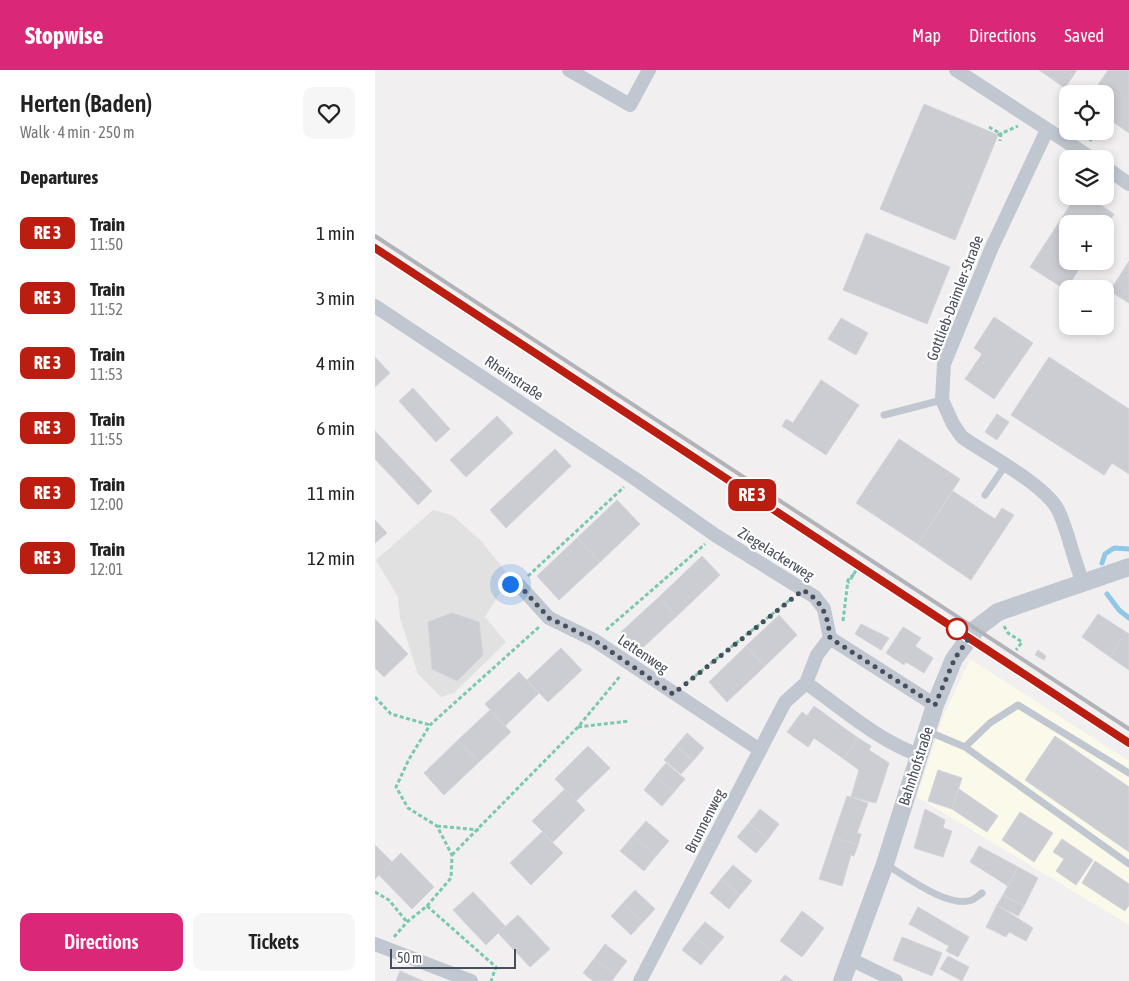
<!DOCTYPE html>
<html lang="en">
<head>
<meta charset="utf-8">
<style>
	body { margin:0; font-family:"Asap Condensed",sans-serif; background:#f6f6f6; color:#222; height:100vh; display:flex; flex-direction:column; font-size:19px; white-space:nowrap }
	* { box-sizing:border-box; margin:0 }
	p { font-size:16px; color:#767676 }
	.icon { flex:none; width:28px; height:28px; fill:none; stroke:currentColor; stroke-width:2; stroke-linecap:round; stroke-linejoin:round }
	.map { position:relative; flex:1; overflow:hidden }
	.side { display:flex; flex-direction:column; background:#fff; width:375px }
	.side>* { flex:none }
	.badge { padding:0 10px; border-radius:8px; font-size:18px; line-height:32px }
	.tools { position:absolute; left:684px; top:15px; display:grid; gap:10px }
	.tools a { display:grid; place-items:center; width:55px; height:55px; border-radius:10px; background:#fff; box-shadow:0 2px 8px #0003; font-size:25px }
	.scale { position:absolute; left:15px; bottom:12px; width:126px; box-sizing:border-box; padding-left:5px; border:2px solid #484f5c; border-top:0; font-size:14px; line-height:18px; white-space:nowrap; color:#484f5c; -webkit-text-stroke:4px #fff; paint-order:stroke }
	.you { position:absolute; width:25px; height:25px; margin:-12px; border:4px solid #fff; border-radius:50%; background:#1a73e8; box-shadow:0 0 0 8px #1a73e833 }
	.map>.badge { position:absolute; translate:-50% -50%; box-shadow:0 0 0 2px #fff }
	h2 { padding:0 20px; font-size:19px; line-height:45px }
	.round { display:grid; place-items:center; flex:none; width:52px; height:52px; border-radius:10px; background:#f6f6f6 }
	.headline { display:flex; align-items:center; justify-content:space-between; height:85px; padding:0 20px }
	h1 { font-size:24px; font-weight:600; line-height:38px }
	.cta { display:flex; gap:10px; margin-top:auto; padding:10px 20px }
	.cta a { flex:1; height:58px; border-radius:10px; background:#db2777; color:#fff; font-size:20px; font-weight:600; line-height:58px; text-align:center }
	.cta a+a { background:#f6f6f6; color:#222 }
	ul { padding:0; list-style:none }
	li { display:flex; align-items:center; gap:15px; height:65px; padding:0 20px }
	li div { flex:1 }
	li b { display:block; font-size:19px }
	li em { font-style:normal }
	li .badge { min-width:55px; font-weight:700; text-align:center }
	header { display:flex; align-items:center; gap:30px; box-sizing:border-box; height:70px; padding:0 25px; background:#db2777; color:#fff }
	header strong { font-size:24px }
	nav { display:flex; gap:28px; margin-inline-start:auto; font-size:18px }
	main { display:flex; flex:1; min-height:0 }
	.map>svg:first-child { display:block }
</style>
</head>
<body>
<header>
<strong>Stopwise</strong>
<nav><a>Map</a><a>Directions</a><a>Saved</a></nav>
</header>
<main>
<section class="side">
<div class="headline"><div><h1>Herten (Baden)</h1><p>Walk · 4 min · 250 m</p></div><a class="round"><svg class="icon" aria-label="heart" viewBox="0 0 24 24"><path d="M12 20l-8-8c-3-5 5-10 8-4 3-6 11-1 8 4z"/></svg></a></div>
<h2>Departures</h2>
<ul>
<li><span class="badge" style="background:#bb1e10;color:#fff">RE 3</span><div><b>Train</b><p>11:50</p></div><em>1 min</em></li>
<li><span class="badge" style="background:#bb1e10;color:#fff">RE 3</span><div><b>Train</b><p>11:52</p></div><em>3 min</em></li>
<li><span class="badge" style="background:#bb1e10;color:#fff">RE 3</span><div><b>Train</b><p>11:53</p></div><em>4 min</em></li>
<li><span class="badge" style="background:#bb1e10;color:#fff">RE 3</span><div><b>Train</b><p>11:55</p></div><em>6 min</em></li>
<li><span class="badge" style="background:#bb1e10;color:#fff">RE 3</span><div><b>Train</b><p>12:00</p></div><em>11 min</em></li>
<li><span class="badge" style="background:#bb1e10;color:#fff">RE 3</span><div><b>Train</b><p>12:01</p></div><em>12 min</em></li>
</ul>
<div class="cta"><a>Directions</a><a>Tickets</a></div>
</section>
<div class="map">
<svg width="754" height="911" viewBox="0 0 754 911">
	<rect width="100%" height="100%" fill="#f1efef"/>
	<path fill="#fbf9ea" d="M595,589L754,691V855L542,727L568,647Z"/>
	<path fill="#e2e1e1" d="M58,440L77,445L106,471L135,507L110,547L131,572L79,623L66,627L43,604L25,548L23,527L1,490Z"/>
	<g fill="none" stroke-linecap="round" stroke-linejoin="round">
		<path stroke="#8fc7e7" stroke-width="5" d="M727,493L730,484L739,478L754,479
			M732,524L744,540L754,548"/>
	</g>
	<path fill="#cccdd3" stroke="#d3d4da" d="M664,0H702L690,18Z
		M733,0H754V63L730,46V24H717Z
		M549,34L623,65L580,170L505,139Z
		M701,126H712L739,144L730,158V154H692V191H709L691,220L655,197Z
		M491,163L575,197L552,254L468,220Z
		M754,191V233L735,221Z
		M619,247L658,273L619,329L590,309L607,284L599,278Z
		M466,248L493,263L481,285L453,269Z
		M0,287L15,303L0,317Z
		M674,287L754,339V404L737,393L729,405L636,345Z
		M446,310L484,335L451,385L407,356L411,349L418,353Z
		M38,318L75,359L61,372L24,331Z
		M622,344L634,352L622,370L610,362Z
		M122,346L138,363L91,407L75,390Z
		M0,361L57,421L43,435L0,389Z
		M524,369L585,409L543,474L481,433Z
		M180,379L196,396L131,458L115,440Z
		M578,421L620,449L627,438L639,445L596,510L543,474Z
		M242,430L265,454L225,492L202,468Z
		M0,450L12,463L0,473Z
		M202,468L225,492L184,530L162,506Z
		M327,486L345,505L302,546L284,527Z
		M284,527L302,546L264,581L246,562Z
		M77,543L104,552L108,585L82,611L57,599L53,552Z
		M723,544L751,562L735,587L707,567Z
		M404,545L422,565L390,596L371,576Z
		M0,549L33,584L9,607L0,598Z
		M486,554L514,568L506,580L480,564Z
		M528,557L546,568L540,576L558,588L549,603L531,592L529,595L511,583Z
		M751,562L754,564V600L735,587Z
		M371,576L390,596L352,632L334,612Z
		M186,578L207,600L173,632L152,610Z
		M663,580L671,586L669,590L660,585Z
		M144,602L164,623L130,656L110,634Z
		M439,636L483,668L469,689L439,668L433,677L412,662L427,642L432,646Z
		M115,640L136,662L104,692L83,670Z
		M312,663L329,678L318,691L301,676Z
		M680,666L754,717V782L650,710Z
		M483,668L496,676L494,680L514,693L501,733L476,727L484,700L469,689Z
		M83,670L104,692L69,725L49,703Z
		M213,676L235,698L201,731L180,709Z
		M301,676L318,691L306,704L289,690Z
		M291,693L310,709L299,722L280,706Z
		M563,700L587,708L577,739L553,731Z
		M280,706L299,722L287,736L269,720Z
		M190,719L210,740L178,772L157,751Z
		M584,719L623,746L612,762L577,739Z
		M472,726L493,733L482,763L486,764L483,775L458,767Z
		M385,739L404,754L393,769L374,753Z
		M550,739L570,750L568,758L577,761L568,787L539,778Z
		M645,742L678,763L659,792L627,770Z
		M271,751L294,771L281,786L258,766Z
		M374,753L393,769L381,783L362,767Z
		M167,762L188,783L156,815L135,793Z
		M258,766L281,786L269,801L245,781Z
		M458,767L483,775L479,786L476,785L467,816L444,809Z
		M687,769L718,790L701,815L681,801L689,789L678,782Z
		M0,775L17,792L0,809Z
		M604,776L643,797L633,816L595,792Z
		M26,783L59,817L37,839L4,805Z
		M720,791L754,814V835L750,841L707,813Z
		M358,795L377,811L365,825L346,809Z
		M643,797L663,808L649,836L628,825Z
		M346,809L365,825L354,839L335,823Z
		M260,820L280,839L268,852L248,833Z
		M98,822L130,856L111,875L78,840Z
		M628,825L649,836L643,846L622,835Z
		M248,833L268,852L256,865L236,846Z
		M622,835L658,858L651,871L634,862L631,867L611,857Z
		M543,837L594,867L583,887L571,881L574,876L534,854Z
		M427,841L449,858L427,887L405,871Z
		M143,845L175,879L155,897L123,863Z
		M330,852L349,867L337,881L318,866Z
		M318,866L337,881L326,895L307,880Z
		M527,867L567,883L557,906L518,890Z
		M230,874L252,891L241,905L219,889Z
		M573,886L594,897L587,911L565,899Z
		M219,889L241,905L237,911H218L208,903Z
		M25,901L48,911H21Z
		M410,905L418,911H405Z"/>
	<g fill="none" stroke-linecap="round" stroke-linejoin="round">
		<path stroke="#7ac9ae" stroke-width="3" stroke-dasharray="4 2.5" stroke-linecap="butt" d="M730,48L731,47
			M614,57L626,64L625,71
			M623,65L643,56
			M715,71L721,61
			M479,504L482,498
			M153,506L249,417
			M468,551L473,510L479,504L473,513
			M629,556L633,563L647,572L641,580
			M231,560L330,474
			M310,614L416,529
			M0,627L16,644L55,655
			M203,657L254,651
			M62,756L104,760
			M77,785L203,657L246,605
			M0,822L14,830L32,852
			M52,836L121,897L116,911
			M19,867L32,852L52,836L76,808L77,785L62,756L33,738L21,717L34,689L55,655L164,557"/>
		<path stroke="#c0c7d0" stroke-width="7" d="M509,345L567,330
			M610,425L630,396
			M552,661L590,677L754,794
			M590,677L615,653L643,635L754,703
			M510,794C531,806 573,839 597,830C600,829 604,825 607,823"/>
		<path stroke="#c0c7d0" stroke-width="14" d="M194,0L255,35L274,0
			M581,0L718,89
			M672,60L617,177L569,294L567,330L578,354L587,367C612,385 672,415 684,442C694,464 698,489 708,512
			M730,97L754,114
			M0,236L259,408L340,465L440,527L449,539L455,568
			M135,513L144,515L174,548L219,570L385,680
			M544,685C502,670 467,638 431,613L442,585L455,568L560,635
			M0,874L96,911
			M475,889L521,911
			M265,911L410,632L431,613"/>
		<path stroke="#c0c7d0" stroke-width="18" d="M467,911L510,794L560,635L579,589L602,558L623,542L754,497"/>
		<path stroke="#b2b3b9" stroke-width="4" d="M0,166L754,659
			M0,178L754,673"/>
	</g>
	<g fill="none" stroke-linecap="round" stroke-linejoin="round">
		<g stroke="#fff" stroke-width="11">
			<path id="line" d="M0,178L754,673"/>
		</g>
		<use href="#line" stroke="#bb1e10" stroke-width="8"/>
		<path stroke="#484f5c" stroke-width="5" stroke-dasharray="0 9" d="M135,514L144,515L174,548L219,570L298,624L428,520C448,532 453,546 455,568L560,635L580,588L594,568L582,559"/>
	</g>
	<circle fill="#fff" stroke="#bb1e10" stroke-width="2.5" cx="582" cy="559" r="10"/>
	<g text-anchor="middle" stroke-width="4.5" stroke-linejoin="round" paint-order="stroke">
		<g font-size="15" fill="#484f5c" stroke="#fff">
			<text transform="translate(580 228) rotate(-69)" y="5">Gottlieb-Daimler-Straße</text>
			<text transform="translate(139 308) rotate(34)" y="5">Rheinstraße</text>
			<text transform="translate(401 484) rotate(32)" y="5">Ziegelackerweg</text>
			<text transform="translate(268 584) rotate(34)" y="5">Lettenweg</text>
			<text transform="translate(541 696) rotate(-72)" y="5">Bahnhofstraße</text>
			<text transform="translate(330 751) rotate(-63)" y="5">Brunnenweg</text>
		</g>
	</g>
</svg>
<div class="tools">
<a><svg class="icon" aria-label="locate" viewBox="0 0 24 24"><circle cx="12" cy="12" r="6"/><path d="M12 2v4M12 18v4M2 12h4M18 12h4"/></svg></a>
<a><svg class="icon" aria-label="layers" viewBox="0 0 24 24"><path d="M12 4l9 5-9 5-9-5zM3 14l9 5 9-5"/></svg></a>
<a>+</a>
<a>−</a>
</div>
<div class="scale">50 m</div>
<div class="you" style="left:135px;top:514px"></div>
<b class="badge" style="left:377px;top:425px;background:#bb1e10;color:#fff">RE 3</b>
</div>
</main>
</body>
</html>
